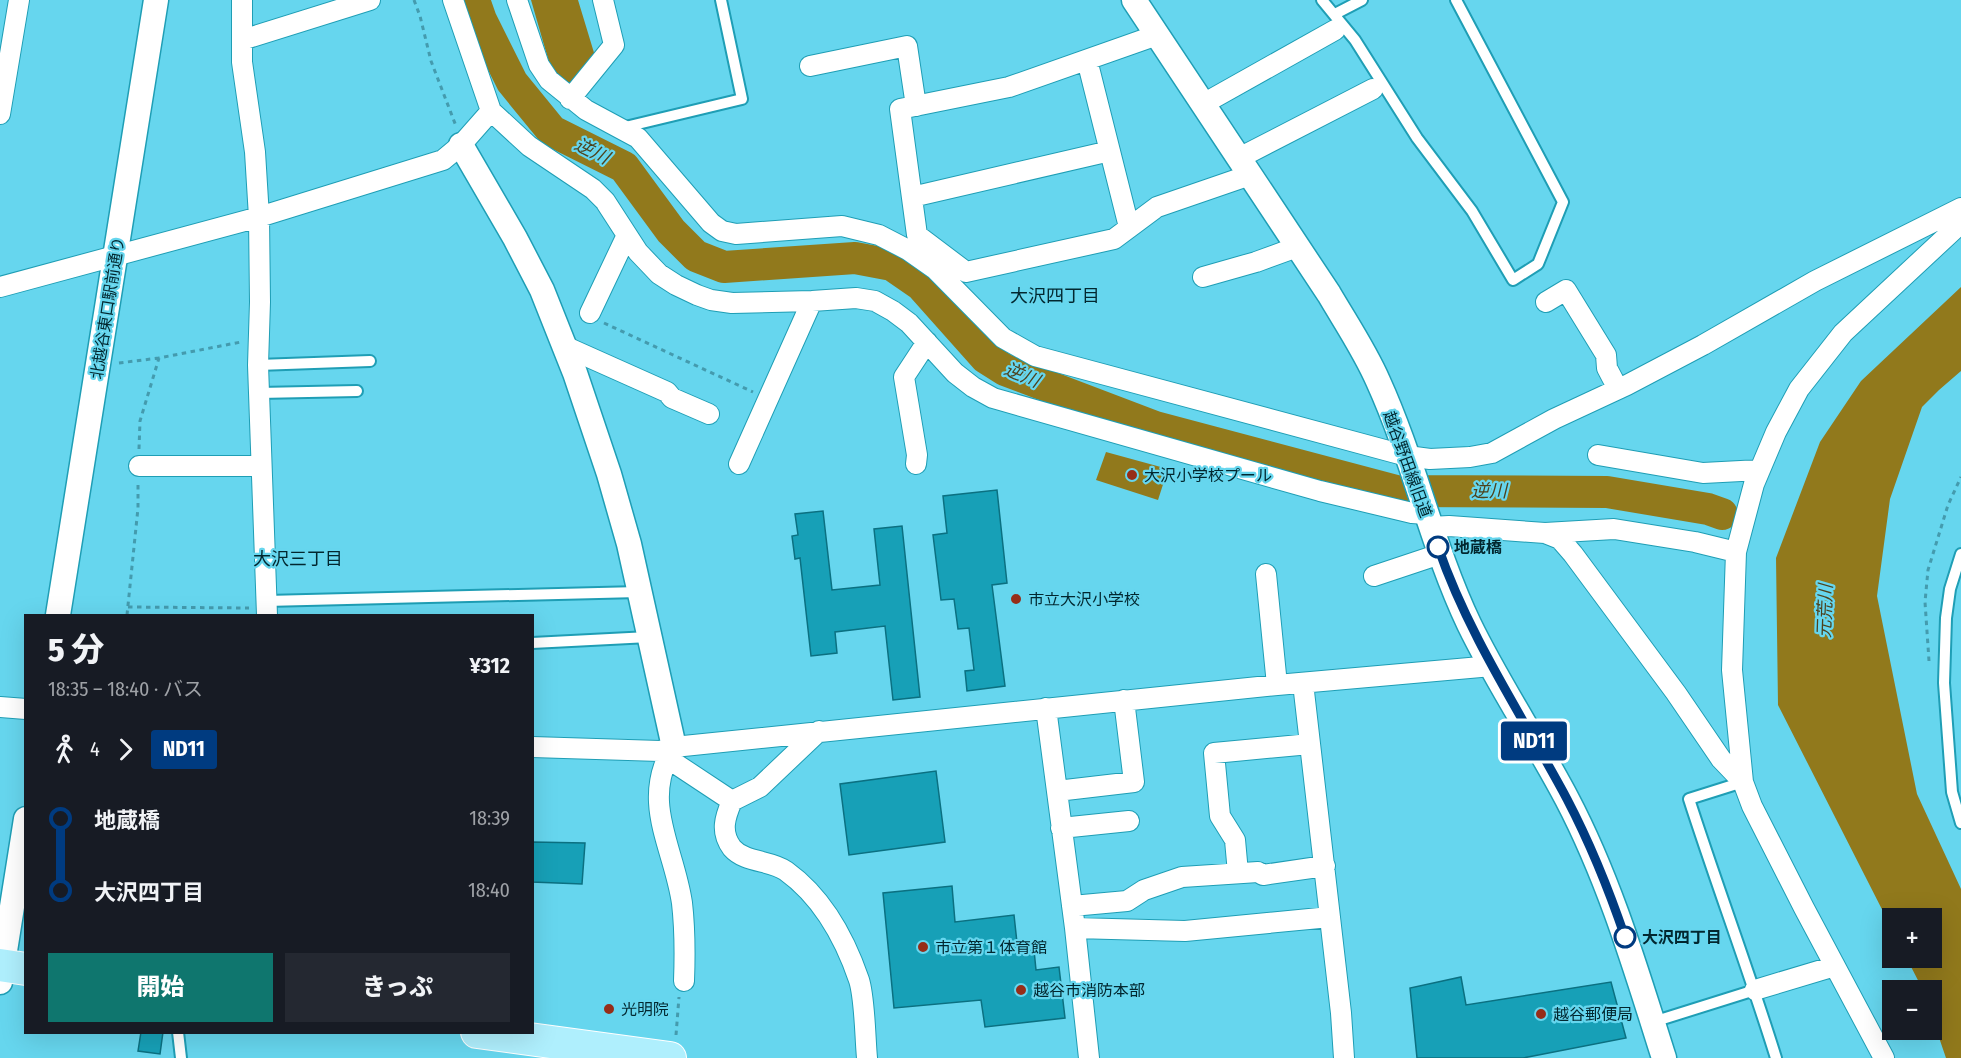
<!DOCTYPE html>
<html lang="ja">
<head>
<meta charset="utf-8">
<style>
	body { margin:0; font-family:"Fira Sans Condensed","Noto Sans JP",sans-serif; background:#242831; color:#f1f3f6; height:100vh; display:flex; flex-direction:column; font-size:22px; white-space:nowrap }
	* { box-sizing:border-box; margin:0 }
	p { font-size:20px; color:#9ea1a6 }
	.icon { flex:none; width:33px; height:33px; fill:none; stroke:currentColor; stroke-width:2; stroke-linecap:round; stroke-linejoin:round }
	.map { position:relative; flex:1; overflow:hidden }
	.side { position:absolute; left:24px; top:614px; width:510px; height:420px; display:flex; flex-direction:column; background:#171b24; border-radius:0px; box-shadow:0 6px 24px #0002 }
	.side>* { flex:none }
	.badge { padding:0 12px; border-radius:4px; font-size:21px; line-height:39px }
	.controls { position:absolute; left:1882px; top:908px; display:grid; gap:12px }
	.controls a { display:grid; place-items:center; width:60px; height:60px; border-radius:0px; background:#171b24; box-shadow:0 6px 24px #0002; font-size:30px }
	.map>.badge { position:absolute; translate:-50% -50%; box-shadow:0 0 0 3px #fff }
	.legs { display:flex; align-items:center; gap:9px; height:66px; padding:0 24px; font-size:20px }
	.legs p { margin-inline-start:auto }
	.headline { display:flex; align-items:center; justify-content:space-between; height:102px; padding:0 24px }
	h1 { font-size:33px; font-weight:800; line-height:45px }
	.button { display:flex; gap:12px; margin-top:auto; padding:12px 24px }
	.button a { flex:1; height:69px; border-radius:0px; background:#0f766e; color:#fff; font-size:24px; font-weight:800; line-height:69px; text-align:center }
	.button a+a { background:#242831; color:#f1f3f6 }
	ul { padding:0 24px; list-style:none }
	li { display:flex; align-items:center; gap:21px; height:72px; font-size:22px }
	li i { display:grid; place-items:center; width:9px; height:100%; margin:0 8px; background:currentColor }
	li i::after { content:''; width:15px; height:15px; margin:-8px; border:4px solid; border-radius:50%; background:#171b24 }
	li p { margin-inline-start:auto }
	li:first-child i { background:linear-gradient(#0000 50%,currentColor 0) }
	li:last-child i { background:linear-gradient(currentColor 50%,#0000 0) }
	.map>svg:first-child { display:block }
</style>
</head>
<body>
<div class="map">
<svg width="1961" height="1058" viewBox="0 0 1961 1058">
	<rect width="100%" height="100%" fill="#66d6ee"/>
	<path fill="#91791c" d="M531,0H578L595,56L569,86L551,69Z
		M1961,287V371L1939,390L1922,407L1890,499L1877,596L1917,794L1961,889V1058H1946L1932,1017V990H1923L1906,957H1932V918H1893V931L1778,705L1776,558L1820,442L1861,381Z
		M1106,452L1168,469L1158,500L1096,480Z"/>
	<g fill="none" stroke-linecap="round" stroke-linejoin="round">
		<path stroke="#91791c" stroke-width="32" d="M474,0L481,20L512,82L552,131L624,167L671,231L696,256L724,267L855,258L892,265L921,285L986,358L1005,370L1155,427L1396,491L1607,492L1708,509L1722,514"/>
	</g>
	<path fill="#17a0b7" stroke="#0b7081" stroke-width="1.5" d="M997,490L1007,583L992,585L1005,686L967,691L965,671L974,670L969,628L958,629L954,599L941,600L933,535L947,533L943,496Z
		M823,511L832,590L880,585L874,529L902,526L920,697L893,700L885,626L835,632L837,653L811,656L800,558L795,559L792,536L798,535L795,514Z
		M936,771L945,842L849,855L840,784Z
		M532,842L585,843L582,884L532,882Z
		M952,886L955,922L1014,915L1018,952L1034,950L1036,970L1059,967L1065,1018L985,1027L981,1000L894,1008L883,893Z
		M1461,977L1466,1005L1611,982L1626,1038L1523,1058H1417L1410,988Z
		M141,1032H163L160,1054L138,1051Z"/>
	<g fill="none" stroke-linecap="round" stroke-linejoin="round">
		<g stroke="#1f9eb5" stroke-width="14">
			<path id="service" d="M1322,0L1355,40L1417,138L1472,211L1513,280L1538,264L1563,202L1456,0
				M1335,14L1362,0
				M621,128L742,99L721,0
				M258,365L370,361
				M259,393L357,391
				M1961,554L1950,589L1946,618L1944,683L1952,792L1961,823
				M266,601L639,592
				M532,643L649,637
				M1743,782L1689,799C1717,886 1749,971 1776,1058
				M1653,1022L1755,990
				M178,1032L181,1058"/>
		</g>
		<g stroke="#1f9eb5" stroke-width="22">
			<path id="minor" d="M242,0V62L255,152L259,217L260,302L258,365L267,615
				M453,0L491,111L529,146L593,189L605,201L638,252L659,274L676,285L697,295L711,300L732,303L812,301L856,298L875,301L893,311L909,323L955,373L973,387L993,398L1320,491L1412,513L1426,514
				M517,0L539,65L549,80L586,110L638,138L711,223L722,231L736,234L842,226L879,235L908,250L935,269L1003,338L1035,356L1407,456L1430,459L1470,457L1492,453L1554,419L1627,385L1703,345L1815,281L1961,208
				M1157,35L1009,87L900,109L917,235L966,272L1114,239L1157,207L1250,175
				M242,40L370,0
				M1087,60L1129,227
				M810,66L907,46L916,106
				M570,99L614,45L603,0
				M1203,104L1335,30
				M0,114L19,0
				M1239,158L1373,89
				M912,197L1110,151
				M1203,277L1256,262L1297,247
				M0,287L259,217L443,160L461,145L491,111
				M1546,302L1566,290L1606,355L1607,368L1618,389
				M590,313L627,235
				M564,346L667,392L672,398L709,414
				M1598,455L1703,473L1760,470
				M739,464L812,301
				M916,464L917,455L904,377L927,342
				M139,466H260
				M1431,527L1449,526L1545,533L1614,529L1695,542L1736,552
				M1545,533L1560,539L1573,554L1676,693L1721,759L1743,782
				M1266,574L1277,685
				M1374,576L1440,554
				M1303,683L1341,1013L1344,1058
				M0,707L26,709
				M1046,708L1075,928L1089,1058
				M532,747L660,751L674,747L1277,685L1492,666
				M673,747C640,802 674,847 682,903C685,929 685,955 684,981
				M667,758L732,801C725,817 720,832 732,848C745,863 771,860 786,871C822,897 845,939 859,980C865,999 865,1037 867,1058
				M1057,791L1134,782L1124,700
				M732,801L760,787L819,731
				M1061,828L1129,821
				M1238,873L1235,840L1220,816L1214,753L1310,744
				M1072,906L1127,901L1144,890L1182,877L1258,872L1263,875L1325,866
				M1075,928L1185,931L1330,917
				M1755,990L1835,966
				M1884,1058L1804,908L1752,806L1743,782L1732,670L1736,552L1754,484L1776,432L1799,389L1843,333L1961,223"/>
		</g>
		<g stroke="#1f9eb5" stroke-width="27">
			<path id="tertiary" d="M1134,0L1329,294C1346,323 1365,351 1378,381C1414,460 1432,546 1469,624C1498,684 1536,740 1567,799C1610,881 1636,970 1664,1058
				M461,145L515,238L542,290L575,373L609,474L629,544L674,747
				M58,615L156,0
				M0,982L26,819"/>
		</g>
		<g stroke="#fff" stroke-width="34">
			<path id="primary" d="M0,965L26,969
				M477,1032L670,1058"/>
		</g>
		<path stroke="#449bae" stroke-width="3" stroke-dasharray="4.5 4.5" stroke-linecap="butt" d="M414,0L420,16L431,61L456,126
			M604,323L753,392
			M119,363L159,358
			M139,449L140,421L159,358L241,342
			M128,607L249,608
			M127,615L138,508V482
			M1929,661L1925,602L1928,570L1948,505L1961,477
			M676,1035L679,997"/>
		<use href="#service" stroke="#fff" stroke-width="10"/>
		<use href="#minor" stroke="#fff" stroke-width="20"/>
		<use href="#tertiary" stroke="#fff" stroke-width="24"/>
		<use href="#primary" stroke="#afeffd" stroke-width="32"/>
	</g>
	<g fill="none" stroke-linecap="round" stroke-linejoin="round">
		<g stroke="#fff" stroke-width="14">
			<path id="line-1" d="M1438,547C1469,637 1522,715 1567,799C1590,843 1609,890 1625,937"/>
		</g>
		<use href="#line-1" stroke="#003b80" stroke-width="9"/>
	</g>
	<g fill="#962d18" stroke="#66d6ee" stroke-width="2">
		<circle cx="1132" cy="475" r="6"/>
		<circle cx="1016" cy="599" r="6"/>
		<circle cx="923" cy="947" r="6"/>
		<circle cx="1021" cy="990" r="6"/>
		<circle cx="609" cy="1009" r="6"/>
		<circle cx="1541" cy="1014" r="6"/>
	</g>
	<g fill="#fff" stroke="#003b80" stroke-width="3">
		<circle cx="1438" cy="547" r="10"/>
		<circle cx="1625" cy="937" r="10"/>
	</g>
	<g text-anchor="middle" stroke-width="4.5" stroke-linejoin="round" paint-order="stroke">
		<g font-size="16" fill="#02272f" stroke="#66d6ee">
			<text transform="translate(107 308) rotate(-81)" y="6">北越谷東口駅前通り</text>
			<text transform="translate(1408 464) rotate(70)" y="6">越谷野田線旧道</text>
		</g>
		<g font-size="16" fill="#02272f" stroke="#66d6ee" text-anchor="start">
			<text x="1144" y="481">大沢小学校プール</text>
			<text x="1028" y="605">市立大沢小学校</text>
			<text x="935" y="953">市立第１体育館</text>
			<text x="1033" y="996">越谷市消防本部</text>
			<text x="621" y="1015">光明院</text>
			<text x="1553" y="1020">越谷郵便局</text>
		</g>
		<g font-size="16" font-weight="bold" fill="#02272f" stroke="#66d6ee" text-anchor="start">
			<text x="1454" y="553">地蔵橋</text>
			<text x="1642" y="943">大沢四丁目</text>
		</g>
		<g font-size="18" font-style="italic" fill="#4d421d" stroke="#66d6ee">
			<text transform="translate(592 151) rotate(27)" y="6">逆川</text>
			<text transform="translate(1022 375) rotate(23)" y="6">逆川</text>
			<text x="1489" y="497">逆川</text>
			<text transform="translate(1825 611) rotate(-88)" y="6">元荒川</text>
		</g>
		<g font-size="18" fill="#02272f" stroke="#66d6ee">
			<text x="1055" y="302">大沢四丁目</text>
			<text x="298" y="565">大沢三丁目</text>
		</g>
	</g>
</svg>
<div class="controls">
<a>+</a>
<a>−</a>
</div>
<b class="badge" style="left:1534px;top:741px;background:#003b80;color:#fff">ND11</b>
<section class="side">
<div class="headline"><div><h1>5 分</h1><p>18:35 – 18:40 · バス</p></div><b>¥312</b></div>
<div class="legs"><svg class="icon" aria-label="walk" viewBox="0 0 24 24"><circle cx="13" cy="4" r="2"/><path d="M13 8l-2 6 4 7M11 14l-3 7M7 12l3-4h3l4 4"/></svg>4<svg class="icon" aria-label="forward" viewBox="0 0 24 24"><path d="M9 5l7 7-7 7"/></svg><b class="badge" style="background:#003b80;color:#fff">ND11</b></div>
<ul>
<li><i style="color:#003b80"></i><b>地蔵橋</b><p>18:39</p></li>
<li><i style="color:#003b80"></i><b>大沢四丁目</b><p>18:40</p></li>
</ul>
<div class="button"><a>開始</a><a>きっぷ</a></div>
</section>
</div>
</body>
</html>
